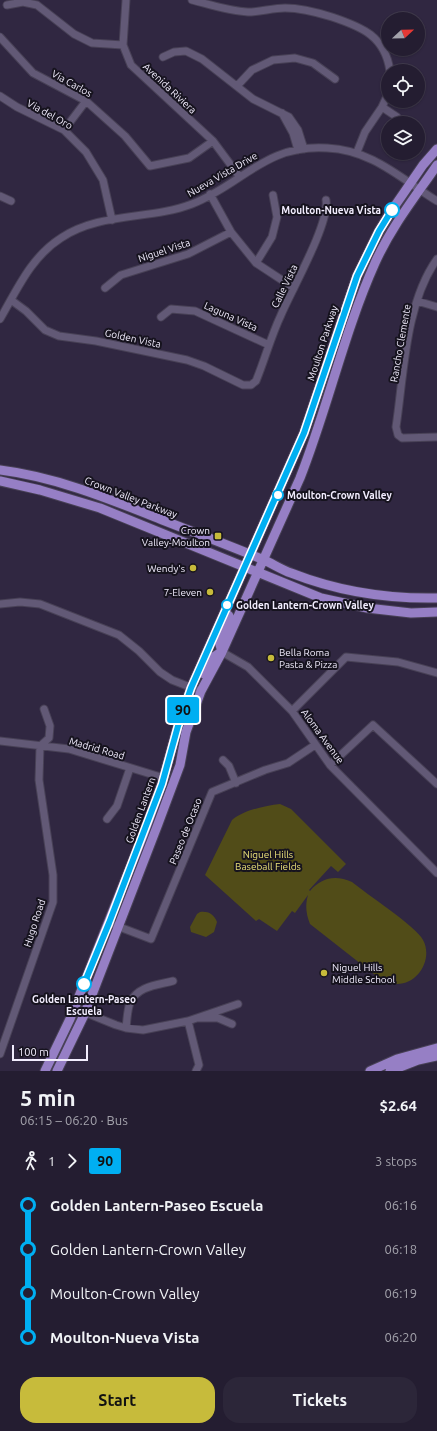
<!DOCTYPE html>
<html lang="en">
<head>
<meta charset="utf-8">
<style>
	body { margin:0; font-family:Ubuntu,sans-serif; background:#2c2639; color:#f1f3f6; height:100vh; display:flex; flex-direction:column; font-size:15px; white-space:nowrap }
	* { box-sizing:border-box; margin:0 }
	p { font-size:13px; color:#a3a2ab }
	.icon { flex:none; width:22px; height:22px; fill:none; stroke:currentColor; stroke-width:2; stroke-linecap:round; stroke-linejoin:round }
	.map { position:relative; height:1071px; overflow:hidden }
	.side { display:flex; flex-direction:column; background:#241d31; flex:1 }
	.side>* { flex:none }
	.badge { padding:0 8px; border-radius:3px; font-size:14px; line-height:26px }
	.needle { width:26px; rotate:68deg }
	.buttons { position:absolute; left:381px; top:12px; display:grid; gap:8px }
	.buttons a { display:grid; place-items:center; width:44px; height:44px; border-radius:50%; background:#241d31; box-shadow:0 1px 3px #0004,0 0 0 1px #413b4d; font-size:20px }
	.scale { position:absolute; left:12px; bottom:10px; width:76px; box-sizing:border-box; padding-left:4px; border:2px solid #f2edfe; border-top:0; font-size:11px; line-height:14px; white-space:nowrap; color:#f2edfe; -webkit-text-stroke:3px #16131e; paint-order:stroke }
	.map>.badge { position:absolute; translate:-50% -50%; box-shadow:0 0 0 2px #fff }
	.legs { display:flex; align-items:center; gap:6px; height:44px; padding:0 20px; font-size:13px }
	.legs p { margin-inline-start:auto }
	.overview { display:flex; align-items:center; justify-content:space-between; height:68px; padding:0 20px }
	h1 { font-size:22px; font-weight:700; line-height:30px }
	.button { display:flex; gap:8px; margin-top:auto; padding:8px 20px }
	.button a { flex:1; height:46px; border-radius:16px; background:#c7bb3b; color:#111; font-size:16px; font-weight:700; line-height:46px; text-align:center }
	.button a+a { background:#2c2639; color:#f1f3f6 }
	ul { padding:0 20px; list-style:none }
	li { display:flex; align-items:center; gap:14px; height:44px; font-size:15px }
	li i { display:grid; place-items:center; width:6px; height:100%; margin:0 5px; background:currentColor }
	li i::after { content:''; width:10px; height:10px; margin:-5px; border:3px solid; border-radius:50%; background:#241d31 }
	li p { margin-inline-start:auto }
	li:first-child i { background:linear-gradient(#0000 50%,currentColor 0) }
	li:last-child i { background:linear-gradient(currentColor 50%,#0000 0) }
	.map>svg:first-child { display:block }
</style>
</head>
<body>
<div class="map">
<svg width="437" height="1071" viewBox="0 0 437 1071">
	<rect width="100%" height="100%" fill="#302741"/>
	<path fill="#514c18" d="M280,804L291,809L346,864L338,872L331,866L309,890L310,891C322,877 336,875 352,882C365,893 417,927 423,940C433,958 419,984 397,984C389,984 382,979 375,975L310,924C306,914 305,905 308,895L295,913L292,911L277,931L259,919L256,921L205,875L232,820C244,810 264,806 280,804Z
		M200,912C208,911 214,914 217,922L214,932L206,937L191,932L190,927L197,914Z"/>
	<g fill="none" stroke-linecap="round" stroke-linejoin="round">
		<g stroke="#484156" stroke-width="9">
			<path id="minor" d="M126,0L123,45L131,65L213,141L239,176
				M192,0C211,5 229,11 248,12C260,12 273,8 285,8C301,8 316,12 332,17C362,27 385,36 390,71
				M7,5L23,2L37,5L74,34L92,43L123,45
				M0,37L33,73L86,101L125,136L150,166L189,158L213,141
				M163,57L174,52L186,51L202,59L253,99L289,117L298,130L304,149
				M237,86L252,70L273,60L295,58L313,63L335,79
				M0,96L17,107L64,130L86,152L103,180L112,220
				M382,107L397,117
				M282,113L293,133L298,150
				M64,130L86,101
				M357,152L365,132L382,107L388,94
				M210,194L231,232L256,263L294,288
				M0,196L11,201
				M437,259C405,304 404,374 396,427L398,435L402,438L437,437
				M256,263L272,237L277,217L273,195
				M105,288L121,275L188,254L231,232
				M11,300L26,311L45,330L59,336L96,341L187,360L204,366L243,385H251L256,381C265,359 271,336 281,315C291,291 330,223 326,200
				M417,301L437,307
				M161,317L171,309L195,311L269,345
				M0,319C17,290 31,257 61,238C100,212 150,220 192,204C243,184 265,144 327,148C372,150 400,178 437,201
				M0,604L20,602L40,604L119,635L139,651L160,672L172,680L195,689
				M222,652L248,667L292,711L330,765L437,873
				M292,711L346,657L398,662L437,673
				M0,741L69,749L164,778
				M223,760L229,766L236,783
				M330,765L373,725L437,784
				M107,819L117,806L130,768
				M109,923L151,939L212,792L265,770L288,763L315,745
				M74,1008L116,1025L126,1028L143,1030L188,1021L238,1004
				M199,1018H218L232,1024
				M188,1021L199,1065L196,1071
				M126,1028C127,1021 127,1011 130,1003C137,986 158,985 173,981
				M0,1054L53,902V875L39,780L40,746L49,738L50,726L44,709"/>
		</g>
		<g stroke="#484156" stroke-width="11">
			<path id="major" d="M0,470C57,477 112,500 165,521C198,534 231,546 264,560C273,564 282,570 291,573C337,591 388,599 437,598
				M0,481L40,490L100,508L321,598L367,608L411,613L437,612
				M222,652L219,641L229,616L225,612
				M204,674L212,658L221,652
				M45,1071L70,1019L144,833L162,784L178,726L191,688L304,433L357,276L379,231L392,210L423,165L437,149
				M57,1071L85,1013L158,824L180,765L186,732L201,691L222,652L300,478C328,407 344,332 375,263C391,227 415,197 437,165
				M370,1071L397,1059L437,1048
				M390,1071L418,1060L437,1056"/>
		</g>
		<use href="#minor" stroke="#625976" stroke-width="7"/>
		<use href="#major" stroke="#967fc5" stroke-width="9"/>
	</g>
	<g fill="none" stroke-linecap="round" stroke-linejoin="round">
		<g stroke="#fff" stroke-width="9">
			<path id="line-1" d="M84,984L109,923L162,784L178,726L191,688L304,433L357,276L379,231L392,210"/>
		</g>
		<use href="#line-1" stroke="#00aff2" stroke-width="6"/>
	</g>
	<g fill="#fff" stroke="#00aff2" stroke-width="2">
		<circle cx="392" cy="210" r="7"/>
		<circle cx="278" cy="495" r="5"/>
		<circle cx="227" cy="605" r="5"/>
		<circle cx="84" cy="984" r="7"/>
	</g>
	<g fill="#c7bb3b" stroke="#16131e" stroke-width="1.5">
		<rect x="214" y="532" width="8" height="8" rx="2"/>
		<circle cx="193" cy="568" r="4"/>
		<circle cx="210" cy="592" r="4"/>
		<circle cx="271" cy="658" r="4"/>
		<circle cx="324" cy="973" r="4"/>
	</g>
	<g text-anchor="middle" stroke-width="4" stroke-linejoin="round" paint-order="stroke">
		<g font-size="10" fill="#f2edfe" stroke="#16131e">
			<text transform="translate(72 83) rotate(29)" y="4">Via Carlos</text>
			<text transform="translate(170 88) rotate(43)" y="4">Avenida Riviera</text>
			<text transform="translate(50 114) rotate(29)" y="4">Via del Oro</text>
			<text transform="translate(222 174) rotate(-30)" y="4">Nueva Vista Drive</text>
			<text transform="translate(164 250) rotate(-18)" y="4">Niguel Vista</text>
			<text transform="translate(284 286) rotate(-64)" y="4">Calle Vista</text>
			<text transform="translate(231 316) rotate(24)" y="4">Laguna Vista</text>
			<text transform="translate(133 338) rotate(12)" y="4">Golden Vista</text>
			<text transform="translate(322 343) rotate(-72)" y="4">Moulton Parkway</text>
			<text transform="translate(400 343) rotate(-80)" y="4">Rancho Clemente</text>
			<text transform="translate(131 497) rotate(21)" y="4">Crown Valley Parkway</text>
			<text transform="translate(323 736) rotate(54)" y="4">Aloma Avenue</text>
			<text transform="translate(97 748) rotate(16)" y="4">Madrid Road</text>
			<text transform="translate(140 810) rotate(-70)" y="4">Golden Lantern</text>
			<text transform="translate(185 831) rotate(-68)" y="4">Paseo de Ocaso</text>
			<text transform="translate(34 923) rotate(-72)" y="4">Hugo Road</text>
		</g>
		<g font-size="10" font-weight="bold" fill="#f2edfe" stroke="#16131e" text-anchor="start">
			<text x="381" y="214" text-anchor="end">Moulton-Nueva Vista</text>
			<text x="287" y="499">Moulton-Crown Valley</text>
			<text x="236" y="609">Golden Lantern-Crown Valley</text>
			<text x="84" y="1003" text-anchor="middle">Golden Lantern-Paseo<tspan x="84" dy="12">Escuela</tspan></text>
		</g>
		<g font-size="10" fill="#f2edfe" stroke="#16131e" text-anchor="end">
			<text x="210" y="534">Crown<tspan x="210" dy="12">Valley-Moulton</tspan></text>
			<text x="185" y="572">Wendy's</text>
			<text x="202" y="596">7-Eleven</text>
			<text x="279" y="656" text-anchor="start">Bella Roma<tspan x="279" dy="12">Pasta &amp; Pizza</tspan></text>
			<text x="332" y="971" text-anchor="start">Niguel Hills<tspan x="332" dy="12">Middle School</tspan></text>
		</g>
		<g font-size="10" fill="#ebe179" stroke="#16131e">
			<text x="268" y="858">Niguel Hills<tspan x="268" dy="12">Baseball Fields</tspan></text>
		</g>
	</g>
</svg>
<div class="buttons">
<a><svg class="needle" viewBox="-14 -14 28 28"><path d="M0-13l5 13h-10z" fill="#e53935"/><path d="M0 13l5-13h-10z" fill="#a3a2ab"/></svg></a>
<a><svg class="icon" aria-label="locate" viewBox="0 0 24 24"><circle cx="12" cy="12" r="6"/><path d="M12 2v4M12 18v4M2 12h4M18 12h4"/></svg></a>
<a><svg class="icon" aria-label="layers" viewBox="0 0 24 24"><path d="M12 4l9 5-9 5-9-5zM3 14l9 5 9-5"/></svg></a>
</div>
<div class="scale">100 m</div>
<b class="badge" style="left:183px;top:710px;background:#00aff2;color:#111">90</b>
</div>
<section class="side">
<div class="overview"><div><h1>5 min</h1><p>06:15 – 06:20 · Bus</p></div><b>$2.64</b></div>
<div class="legs"><svg class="icon" aria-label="walk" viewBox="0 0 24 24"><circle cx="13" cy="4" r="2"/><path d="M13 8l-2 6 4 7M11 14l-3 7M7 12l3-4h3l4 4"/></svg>1<svg class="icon" aria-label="forward" viewBox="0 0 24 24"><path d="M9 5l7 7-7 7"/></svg><b class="badge" style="background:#00aff2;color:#111">90</b><p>3 stops</p></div>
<ul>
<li><i style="color:#00aff2"></i><b>Golden Lantern-Paseo Escuela</b><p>06:16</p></li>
<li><i style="color:#00aff2"></i><span>Golden Lantern-Crown Valley</span><p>06:18</p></li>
<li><i style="color:#00aff2"></i><span>Moulton-Crown Valley</span><p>06:19</p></li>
<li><i style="color:#00aff2"></i><b>Moulton-Nueva Vista</b><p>06:20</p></li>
</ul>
<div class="button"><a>Start</a><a>Tickets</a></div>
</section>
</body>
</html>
